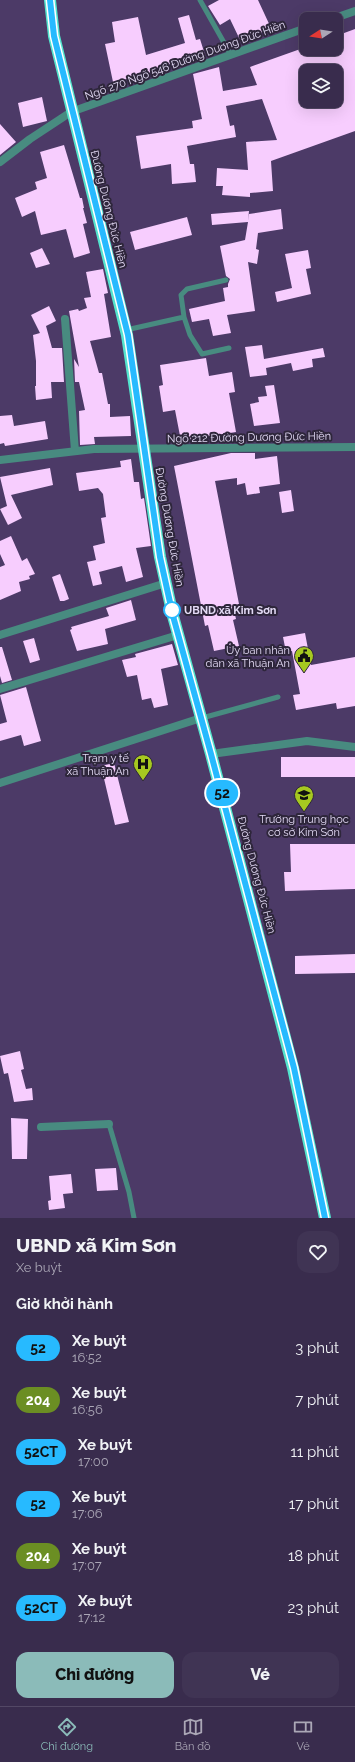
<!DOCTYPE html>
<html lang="vi">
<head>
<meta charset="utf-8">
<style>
	body { margin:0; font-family:Raleway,sans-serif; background:#403454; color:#f1f3f6; height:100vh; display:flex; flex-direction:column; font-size:15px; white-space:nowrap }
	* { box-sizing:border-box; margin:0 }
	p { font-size:13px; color:#aba7b6 }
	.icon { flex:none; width:22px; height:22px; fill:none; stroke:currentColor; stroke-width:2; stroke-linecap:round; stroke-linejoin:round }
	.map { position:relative; height:1218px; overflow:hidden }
	.details { display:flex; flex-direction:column; background:#392c4d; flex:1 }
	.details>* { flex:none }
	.badge { padding:0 8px; border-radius:13px; font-size:14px; line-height:26px }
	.needle { width:26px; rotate:258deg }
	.controls { position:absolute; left:299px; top:12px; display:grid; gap:8px }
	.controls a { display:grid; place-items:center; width:44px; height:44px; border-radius:8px; background:#392c4d; box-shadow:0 4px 16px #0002,0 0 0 1px #534865; font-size:20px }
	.map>.badge { position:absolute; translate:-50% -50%; box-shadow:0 0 0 2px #fff }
	h2 { padding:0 16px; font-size:15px; line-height:36px }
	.round { display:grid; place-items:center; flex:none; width:42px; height:42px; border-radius:12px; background:#403454 }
	.summary { display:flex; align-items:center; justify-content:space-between; height:68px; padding:0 16px }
	h1 { font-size:19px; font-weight:800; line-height:30px }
	.cta { display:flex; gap:8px; margin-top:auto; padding:8px 16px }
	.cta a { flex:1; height:46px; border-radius:12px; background:#8bbbb9; color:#111; font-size:16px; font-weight:800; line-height:46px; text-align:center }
	.cta a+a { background:#403454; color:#f1f3f6 }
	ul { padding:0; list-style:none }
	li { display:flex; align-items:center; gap:12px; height:52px; padding:0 16px }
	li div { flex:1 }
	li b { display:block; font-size:15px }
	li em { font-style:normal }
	li .badge { min-width:44px; font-weight:700; text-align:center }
	.dock { display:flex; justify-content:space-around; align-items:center; height:56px; border-top:1px solid #534865; background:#392c4d; font-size:11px; color:#aba7b6 }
	.dock a { display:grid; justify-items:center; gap:2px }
	.dock .selected { color:#8bbbb9 }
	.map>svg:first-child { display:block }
</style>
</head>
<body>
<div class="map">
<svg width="355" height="1218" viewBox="0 0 355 1218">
	<rect width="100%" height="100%" fill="#4c3a67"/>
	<path fill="#f7cdfe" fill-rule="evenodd" d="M219,0H258L271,28L241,42L230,19L220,25L208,6Z
		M189,15L196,40L200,39L206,58L191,63L190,58L150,70V74L113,82L105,44L115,42L112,22L138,17L146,55L185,43L178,18Z
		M355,29V131L271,161L273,191L250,193V197L222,195L223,186H216L217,168L248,170L246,142L277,140L262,99L226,106L230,126L234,125L236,137L187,146L190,164H194L196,182L172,184L171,164L141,169L136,136L193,128L192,121L202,119L193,74L219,67L223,91L257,85L250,67L306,47V49H336V36ZM306,71H336V101H306Z
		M42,97L47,121L23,127L18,103Z
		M0,124L16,142L0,155Z
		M64,145L80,198H82L84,208H83L87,223L83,224L90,253L74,258L66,229L41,235L35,211L22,217L15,198L37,189L35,182L47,178L40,152Z
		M281,209L283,229L258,233L256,249L259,250L257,264L248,262L255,311L227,315L231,333L213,336L209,319L192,322L189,309L225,301L223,288L228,287V284L230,279L226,276L220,246L245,240L248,222L212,225L211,214L249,211L248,221L249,214Z
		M187,217L192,235L135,250L130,232Z
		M42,248L50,264L36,268L30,253Z
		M308,250L311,268L306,269L311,294L277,302L275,292L292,288L285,254Z
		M103,269L108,293L104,294L111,337L90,341L99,373H102L108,404H110V417L130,416L131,436L94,437L95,444L80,445L79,411L85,410L79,382H75L74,359L79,367L69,311L78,309L79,311L87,308L84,298L91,297L86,272Z
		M49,306L56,321L46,326L52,348H62L64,382H51L52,398L36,400L35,386H36V361L33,335L40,333L31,315Z
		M262,345L264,359L323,348L325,357L312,359L313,367L293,371L291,363L266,368L267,375L250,377L245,347Z
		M206,358L209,376L232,372L235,392L229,393L236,432L181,441L175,410L163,412L159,386L163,385L160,365Z
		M274,385L280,423L254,426L250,404L259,402L258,397L267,396L265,386Z
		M12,415L14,426L45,421L48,439L5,446L4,443L0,444V416Z
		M231,453H255V459L277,456L280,484L259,487L260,493L247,495L245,483L237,485V478L215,481L239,604L233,606L236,619L233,620L239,646L214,651L208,625L205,626L174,466Z
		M131,459L134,482H139L141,499L144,498L151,546L136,548L143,577L126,582L122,566L99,572L102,584L93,586L87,562L96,560L93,546L105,543L101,518L106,517L103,494L98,488L79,491L76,473L121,467L120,461Z
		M50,468L53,485L11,495L22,518L8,525L0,509L7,506L0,477Z
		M291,490L294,511L282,513L279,492Z
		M11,536L22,561L27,558L35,574L29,576L30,579L19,582L21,591L0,600V567L5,565L0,554V541Z
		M60,574L69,599L64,601H60L52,577Z
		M131,600L136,620L105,629L108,644L77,651L70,630L72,629L71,627L109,616L106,608Z
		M305,633L311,665L355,657V706L337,709L336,703L296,710L293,695L300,694L292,651L286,652L283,637Z
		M34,638L40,660L30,663L23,641Z
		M172,644L178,665L161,669L168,705L154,708L151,698L142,700L137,675L127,677L122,660L136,657L135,654Z
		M0,647H2L12,680L2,683L0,676Z
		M26,687L41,741L24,746L21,735L0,741V724L7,722L0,695Z
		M281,757H355V777H281Z
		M114,763L129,822L115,825L101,766Z
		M290,844H355V889L285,891L284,872H291Z
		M355,954V973L295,974V956Z
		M20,1051L24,1069L21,1070L26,1089L32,1088L33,1100L14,1102L8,1073L4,1074L0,1056Z
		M11,1118L28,1119L27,1159H12Z
		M116,1168L118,1190L97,1191L95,1169Z
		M71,1174L73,1193L63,1194L65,1208L49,1210L48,1201L51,1200L49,1176Z"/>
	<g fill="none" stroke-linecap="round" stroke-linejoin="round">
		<path stroke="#488b80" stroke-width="5" d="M200,0L231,55
			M184,317L190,335L202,354L229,348
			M126,330L184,317L181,295L187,289L226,280
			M202,718L278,697
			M109,1124L129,1192L134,1218"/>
		<path stroke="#488b80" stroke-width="8" d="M332,19L355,11
			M0,162L30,139L71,112L306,28
			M65,319L75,451
			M0,460L94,449L355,447
			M0,635L166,583
			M0,689L178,635
			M211,754L307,741L355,747
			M0,783L201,718
			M41,1127L109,1124"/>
		<path stroke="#53e4ce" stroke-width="12" d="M50,0L54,36L127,335L160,557L173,616L211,754L293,1068L325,1218"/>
	</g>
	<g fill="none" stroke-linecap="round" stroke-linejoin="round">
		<g stroke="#fff" stroke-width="9">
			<path id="line" d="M50,0L54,36L128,335L160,557L173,616L211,754L294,1068L325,1218"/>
		</g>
		<use href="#line" stroke="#27baff" stroke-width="6"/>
	</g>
	<defs>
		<g id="civic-pin" transform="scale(1)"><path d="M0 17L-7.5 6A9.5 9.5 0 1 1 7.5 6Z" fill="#a6c820" stroke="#2e263b"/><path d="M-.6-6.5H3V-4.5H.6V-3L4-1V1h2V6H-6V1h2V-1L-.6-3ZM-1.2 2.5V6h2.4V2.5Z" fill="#111"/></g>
		<g id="hospital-pin" transform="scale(1)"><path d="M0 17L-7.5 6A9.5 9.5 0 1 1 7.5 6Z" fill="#a6c820" stroke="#2e263b"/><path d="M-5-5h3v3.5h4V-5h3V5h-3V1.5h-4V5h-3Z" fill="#111"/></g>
		<g id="school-pin" transform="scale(1)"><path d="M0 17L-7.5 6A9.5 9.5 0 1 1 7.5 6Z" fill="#a6c820" stroke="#2e263b"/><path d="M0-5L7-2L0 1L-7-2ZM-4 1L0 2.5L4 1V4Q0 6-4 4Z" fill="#111"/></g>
	</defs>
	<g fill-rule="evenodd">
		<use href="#civic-pin" x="304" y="656"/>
		<use href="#hospital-pin" x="143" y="764"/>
		<use href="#school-pin" x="304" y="795"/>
	</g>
	<circle fill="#fff" stroke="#27baff" stroke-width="2" cx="172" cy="610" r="8"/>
	<g text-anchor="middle" stroke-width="4" stroke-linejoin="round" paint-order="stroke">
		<g font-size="11" fill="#e3daf5" stroke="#2e263b">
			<text transform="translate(185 60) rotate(-20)" y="4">Ngõ 270 Ngõ 546 Đường Dương Đức Hiền</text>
			<text transform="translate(109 209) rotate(76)" y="4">Đường Dương Đức Hiền</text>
			<text transform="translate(249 437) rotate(-1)" y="4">Ngõ 212 Đường Dương Đức Hiền</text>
			<text transform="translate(170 527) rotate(80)" y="4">Đường Dương Đức Hiền</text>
			<text transform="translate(257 875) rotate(75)" y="4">Đường Dương Đức Hiền</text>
		</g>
		<g font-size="11" font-weight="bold" fill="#e3daf5" stroke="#2e263b" text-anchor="start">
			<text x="184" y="614">UBND xã Kim Sơn</text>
		</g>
		<g font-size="11" fill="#e3daf5" stroke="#2e263b" text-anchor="end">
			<text x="290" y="654">Ủy ban nhân<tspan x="290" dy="13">dân xã Thuận An</tspan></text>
			<text x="129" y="762">Trạm y tế<tspan x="129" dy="13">xã Thuận An</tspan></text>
			<text x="304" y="823" text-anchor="middle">Trường Trung học<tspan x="304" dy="13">cơ sở Kim Sơn</tspan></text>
		</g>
	</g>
</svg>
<div class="controls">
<a><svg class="needle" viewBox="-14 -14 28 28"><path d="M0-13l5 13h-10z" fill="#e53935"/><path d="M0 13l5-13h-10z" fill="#aba7b6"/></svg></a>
<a><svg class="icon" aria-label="layers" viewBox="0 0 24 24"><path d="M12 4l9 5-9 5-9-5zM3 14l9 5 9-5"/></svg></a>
</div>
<b class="badge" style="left:222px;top:793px;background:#27baff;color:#111">52</b>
</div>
<section class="details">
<div class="summary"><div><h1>UBND xã Kim Sơn</h1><p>Xe buýt</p></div><a class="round"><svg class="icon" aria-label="heart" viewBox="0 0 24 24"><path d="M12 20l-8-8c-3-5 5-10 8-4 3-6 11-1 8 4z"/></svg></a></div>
<h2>Giờ khởi hành</h2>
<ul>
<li><span class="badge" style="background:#27baff;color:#111">52</span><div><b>Xe buýt</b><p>16:52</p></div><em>3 phút</em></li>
<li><span class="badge" style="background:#6b8e23;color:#fff">204</span><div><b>Xe buýt</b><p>16:56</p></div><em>7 phút</em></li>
<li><span class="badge" style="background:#27baff;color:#111">52CT</span><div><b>Xe buýt</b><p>17:00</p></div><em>11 phút</em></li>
<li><span class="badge" style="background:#27baff;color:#111">52</span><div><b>Xe buýt</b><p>17:06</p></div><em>17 phút</em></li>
<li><span class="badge" style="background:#6b8e23;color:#fff">204</span><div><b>Xe buýt</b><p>17:07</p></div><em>18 phút</em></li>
<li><span class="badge" style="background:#27baff;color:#111">52CT</span><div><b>Xe buýt</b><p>17:12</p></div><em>23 phút</em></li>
</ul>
<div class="cta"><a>Chỉ đường</a><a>Vé</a></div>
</section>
<nav class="dock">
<a class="selected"><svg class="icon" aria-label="directions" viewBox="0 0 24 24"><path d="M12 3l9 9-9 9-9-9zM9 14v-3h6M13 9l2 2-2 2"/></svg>Chỉ đường</a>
<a><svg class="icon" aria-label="map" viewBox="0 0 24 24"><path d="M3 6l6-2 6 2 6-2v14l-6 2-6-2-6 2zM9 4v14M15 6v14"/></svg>Bản đồ</a>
<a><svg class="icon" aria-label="tickets" viewBox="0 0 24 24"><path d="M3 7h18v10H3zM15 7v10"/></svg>Vé</a>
</nav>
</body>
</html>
